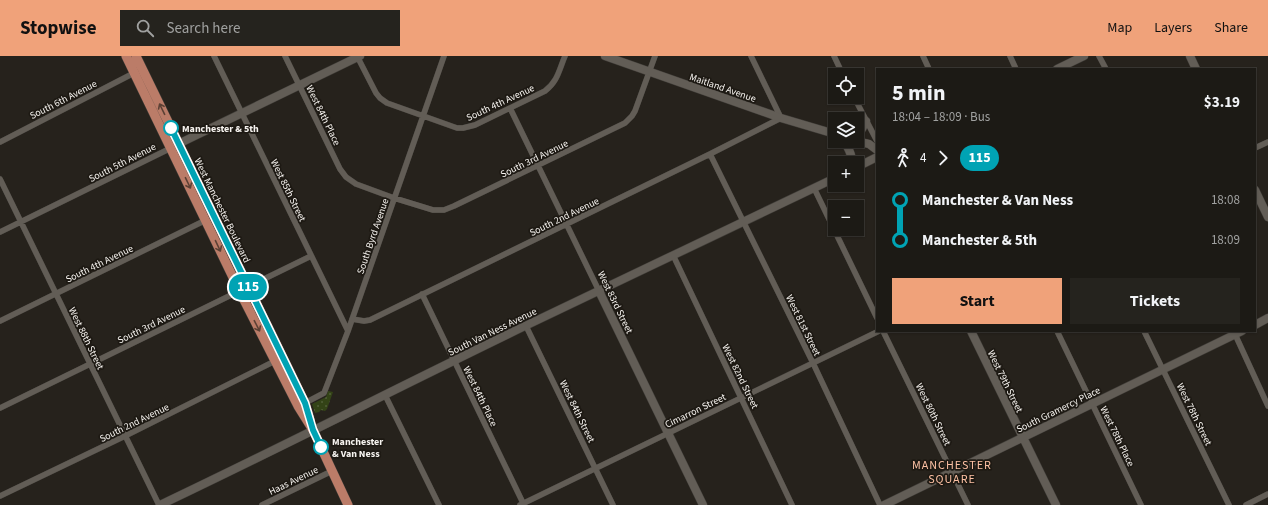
<!DOCTYPE html>
<html lang="en">
<head>
<meta charset="utf-8">
<style>
	body { margin:0; font-family:"Source Sans 3",sans-serif; background:#25231e; color:#f1f3f6; height:100vh; display:flex; flex-direction:column; font-size:15px; white-space:nowrap }
	* { box-sizing:border-box; margin:0 }
	p { font-size:13px; color:#a0a1a0 }
	.icon { flex:none; width:22px; height:22px; fill:none; stroke:currentColor; stroke-width:2; stroke-linecap:round; stroke-linejoin:round }
	.map { position:relative; flex:1; overflow:hidden }
	.side { position:absolute; left:876px; top:12px; width:380px; height:264px; display:flex; flex-direction:column; background:#1c1a15; border-radius:0px; box-shadow:0 1px 3px #0004,0 0 0 1px #3a3834 }
	.side>* { flex:none }
	.badge { padding:0 8px; border-radius:13px; font-size:14px; line-height:26px }
	.tools { position:absolute; left:828px; top:12px; display:grid; gap:8px }
	.tools a { display:grid; place-items:center; width:36px; height:36px; border-radius:0px; background:#1c1a15; box-shadow:0 1px 3px #0004,0 0 0 1px #3a3834; font-size:20px }
	.map>.badge { position:absolute; translate:-50% -50%; box-shadow:0 0 0 2px #fff }
	.legs { display:flex; align-items:center; gap:6px; height:44px; padding:0 16px; font-size:13px }
	.legs p { margin-inline-start:auto }
	.summary { display:flex; align-items:center; justify-content:space-between; height:68px; padding:0 16px }
	h1 { font-size:22px; font-weight:700; line-height:30px }
	.action { display:flex; gap:8px; margin-top:auto; padding:8px 16px }
	.action a { flex:1; height:46px; border-radius:0px; background:#f0a27a; color:#111; font-size:16px; font-weight:700; line-height:46px; text-align:center }
	.action a+a { background:#25231e; color:#f1f3f6 }
	ul { padding:0 16px; list-style:none }
	li { display:flex; align-items:center; gap:14px; height:40px; font-size:15px }
	li i { display:grid; place-items:center; width:6px; height:100%; margin:0 5px; background:currentColor }
	li i::after { content:''; width:10px; height:10px; margin:-5px; border:3px solid; border-radius:50%; background:#1c1a15 }
	li p { margin-inline-start:auto }
	li:first-child i { background:linear-gradient(#0000 50%,currentColor 0) }
	li:last-child i { background:linear-gradient(currentColor 50%,#0000 0) }
	header { display:flex; align-items:center; gap:24px; box-sizing:border-box; height:56px; padding:0 20px; background:#f0a27a; color:#111 }
	header strong { font-size:19px }
	nav { display:flex; gap:22px; margin-inline-start:auto; font-size:14px }
	.search { width:280px; height:36px; background:#25231e; display:flex; align-items:center; gap:10px; box-sizing:border-box; padding:0 14px; border-radius:0px; color:#a0a1a0; font-size:15px }
	.map>svg:first-child { display:block }
</style>
</head>
<body>
<header>
<strong>Stopwise</strong>
<div class="search"><svg class="icon" aria-label="search" viewBox="0 0 24 24"><circle cx="10" cy="10" r="6"/><path d="M15 15l6 6"/></svg>Search here</div>
<nav><a>Map</a><a>Layers</a><a>Share</a></nav>
</header>
<div class="map">
<svg width="1268" height="449" viewBox="0 0 1268 449">
	<defs>
		<pattern id="grass-dots" width="8" height="8" patternUnits="userSpaceOnUse"><rect width="8" height="8" fill="#334316"/><path d="M2 2h.1M6 6h.1" fill="none" stroke="#515f38" stroke-width="1.8" stroke-linecap="round"/></pattern>
	</defs>
	<rect width="100%" height="100%" fill="#26221c"/>
	<path fill="url(#grass-dots)" d="M328,335L333,336L327,353L325,355L321,354L319,356L315,357L312,348L326,341Z"/>
	<g fill="none" stroke-linecap="round" stroke-linejoin="round">
		<g stroke="#423f3a" stroke-width="6">
			<path id="street" d="M214,0L348,275
				M285,0L340,113L346,121L356,128L394,142L433,154H444L454,150L625,67L632,60L635,55L655,0
				M357,0L376,37L380,42L387,47L457,72H463L475,69L545,35C558,25 559,14 565,0
				M834,0L843,19
				M923,0L929,13
				M1010,0L1016,13
				M1099,0L1106,13
				M854,41L877,85
				M510,52L599,235
				M0,86L134,17
				M1255,92L1268,86
				M710,98L813,307L880,449
				M0,123L159,449
				M814,132L877,262
				M0,176L171,92
				M673,199L792,449
				M422,238L524,449
				M352,263L364,265L370,264L710,98L781,62L751,0
				M0,265L206,164
				M526,270L613,449
				M883,275L968,449
				M1057,275L1141,449
				M1144,275L1229,449
				M1234,276L1268,350
				M385,339L439,449
				M303,348L324,337L348,275L444,0
				M0,352L311,200
				M0,440L125,380L275,305
				M262,449L332,415
				M520,449L879,275
				M1246,449L1268,438"/>
		</g>
		<g stroke="#423f3a" stroke-width="9">
			<path id="secondary" d="M605,0L781,62L835,78
				M1190,0L1196,13
				M1057,13L1084,0
				M857,78L862,73L866,65
				M843,85C849,91 851,98 853,107
				M857,85L869,88L877,94
				M174,90L360,0
				M857,111L877,101
				M1255,134L1268,161
				M599,235L703,449
				M1255,269L1268,262
				M971,275L1056,449
				M160,449C282,391 403,329 525,270C628,220 732,172 835,122
				M884,449L1242,275"/>
		</g>
		<g stroke="#423f3a" stroke-width="10">
			<path id="primary" d="M126,0L242,240L298,350L313,374L348,449
				M136,0L305,347L310,364"/>
		</g>
		<use href="#street" stroke="#625d56" stroke-width="5.5"/>
		<use href="#secondary" stroke="#625d56" stroke-width="8"/>
		<use href="#primary" stroke="#bb7c68" stroke-width="9"/>
	</g>
	<defs><path id="oneway-shaft" d="M-6 0H5M1.5-3L5.5 0L1.5 3" fill="none" stroke-width="1.6" stroke-linecap="round" stroke-linejoin="round"/></defs>
	<g stroke="#5c4135">
		<use href="#oneway-shaft" transform="translate(162 53) rotate(-116)"/>
		<use href="#oneway-shaft" transform="translate(188 127) rotate(64)"/>
		<use href="#oneway-shaft" transform="translate(218 190) rotate(65)"/>
		<use href="#oneway-shaft" transform="translate(257 270) rotate(63)"/>
	</g>
	<g fill="none" stroke-linecap="round" stroke-linejoin="round">
		<g stroke="#fff" stroke-width="9">
			<path id="line-1" d="M171,72L305,347L313,374L321,391"/>
		</g>
		<use href="#line-1" stroke="#00a3b4" stroke-width="6"/>
	</g>
	<g fill="#fff" stroke="#00a3b4" stroke-width="2">
		<circle cx="171" cy="72" r="7"/>
		<circle cx="321" cy="391" r="7"/>
	</g>
	<g text-anchor="middle" stroke-width="3.5" stroke-linejoin="round" paint-order="stroke">
		<g font-size="10" fill="#f6f3ef" stroke="#1d1913">
			<text transform="translate(723 31) rotate(19)" y="4">Maitland Avenue</text>
			<text transform="translate(63 43) rotate(-27)" y="4">South 6th Avenue</text>
			<text transform="translate(500 46) rotate(-25)" y="4">South 4th Avenue</text>
			<text transform="translate(324 59) rotate(64)" y="4">West 84th Place</text>
			<text transform="translate(534 102) rotate(-26)" y="4">South 3rd Avenue</text>
			<text transform="translate(122 106) rotate(-27)" y="4">South 5th Avenue</text>
			<text transform="translate(289 134) rotate(64)" y="4">West 85th Street</text>
			<text transform="translate(223 154) rotate(64)" y="4">West Manchester Boulevard</text>
			<text transform="translate(564 160) rotate(-26)" y="4">South 2nd Avenue</text>
			<text transform="translate(372 180) rotate(-71)" y="4">South Byrd Avenue</text>
			<text transform="translate(99 207) rotate(-26)" y="4">South 4th Avenue</text>
			<text transform="translate(616 246) rotate(64)" y="4">West 83rd Street</text>
			<text transform="translate(151 268) rotate(-26)" y="4">South 3rd Avenue</text>
			<text transform="translate(804 269) rotate(64)" y="4">West 81st Street</text>
			<text transform="translate(492 275) rotate(-26)" y="4">South Van Ness Avenue</text>
			<text transform="translate(87 282) rotate(64)" y="4">West 88th Street</text>
			<text transform="translate(741 320) rotate(64)" y="4">West 82nd Street</text>
			<text transform="translate(1006 325) rotate(64)" y="4">West 79th Street</text>
			<text transform="translate(481 340) rotate(64)" y="4">West 84th Place</text>
			<text transform="translate(1058 353) rotate(-26)" y="4">South Gramercy Place</text>
			<text transform="translate(695 354) rotate(-26)" y="4">Cimarron Street</text>
			<text transform="translate(578 355) rotate(64)" y="4">West 84th Street</text>
			<text transform="translate(934 358) rotate(64)" y="4">West 80th Street</text>
			<text transform="translate(1195 358) rotate(64)" y="4">West 78th Street</text>
			<text transform="translate(134 366) rotate(-26)" y="4">South 2nd Avenue</text>
			<text transform="translate(1118 380) rotate(64)" y="4">West 78th Place</text>
			<text transform="translate(293 424) rotate(-26)" y="4">Haas Avenue</text>
		</g>
		<g font-size="10" font-weight="bold" fill="#f6f3ef" stroke="#1d1913" text-anchor="start">
			<text x="182" y="76">Manchester &amp; 5th</text>
			<text x="332" y="389">Manchester<tspan x="332" dy="12">&amp; Van Ness</tspan></text>
		</g>
		<g font-size="12" letter-spacing="1" fill="#fcc0a3" stroke="#1d1913">
			<text x="952" y="413">MANCHESTER<tspan x="952" dy="14">SQUARE</tspan></text>
		</g>
	</g>
</svg>
<div class="tools">
<a><svg class="icon" aria-label="locate" viewBox="0 0 24 24"><circle cx="12" cy="12" r="6"/><path d="M12 2v4M12 18v4M2 12h4M18 12h4"/></svg></a>
<a><svg class="icon" aria-label="layers" viewBox="0 0 24 24"><path d="M12 4l9 5-9 5-9-5zM3 14l9 5 9-5"/></svg></a>
<a>+</a>
<a>−</a>
</div>
<b class="badge" style="left:248px;top:231px;background:#00a3b4;color:#fff">115</b>
<section class="side">
<div class="summary"><div><h1>5 min</h1><p>18:04 – 18:09 · Bus</p></div><b>$3.19</b></div>
<div class="legs"><svg class="icon" aria-label="walk" viewBox="0 0 24 24"><circle cx="13" cy="4" r="2"/><path d="M13 8l-2 6 4 7M11 14l-3 7M7 12l3-4h3l4 4"/></svg>4<svg class="icon" aria-label="forward" viewBox="0 0 24 24"><path d="M9 5l7 7-7 7"/></svg><b class="badge" style="background:#00a3b4;color:#fff">115</b></div>
<ul>
<li><i style="color:#00a3b4"></i><b>Manchester &amp; Van Ness</b><p>18:08</p></li>
<li><i style="color:#00a3b4"></i><b>Manchester &amp; 5th</b><p>18:09</p></li>
</ul>
<div class="action"><a>Start</a><a>Tickets</a></div>
</section>
</div>
</body>
</html>
